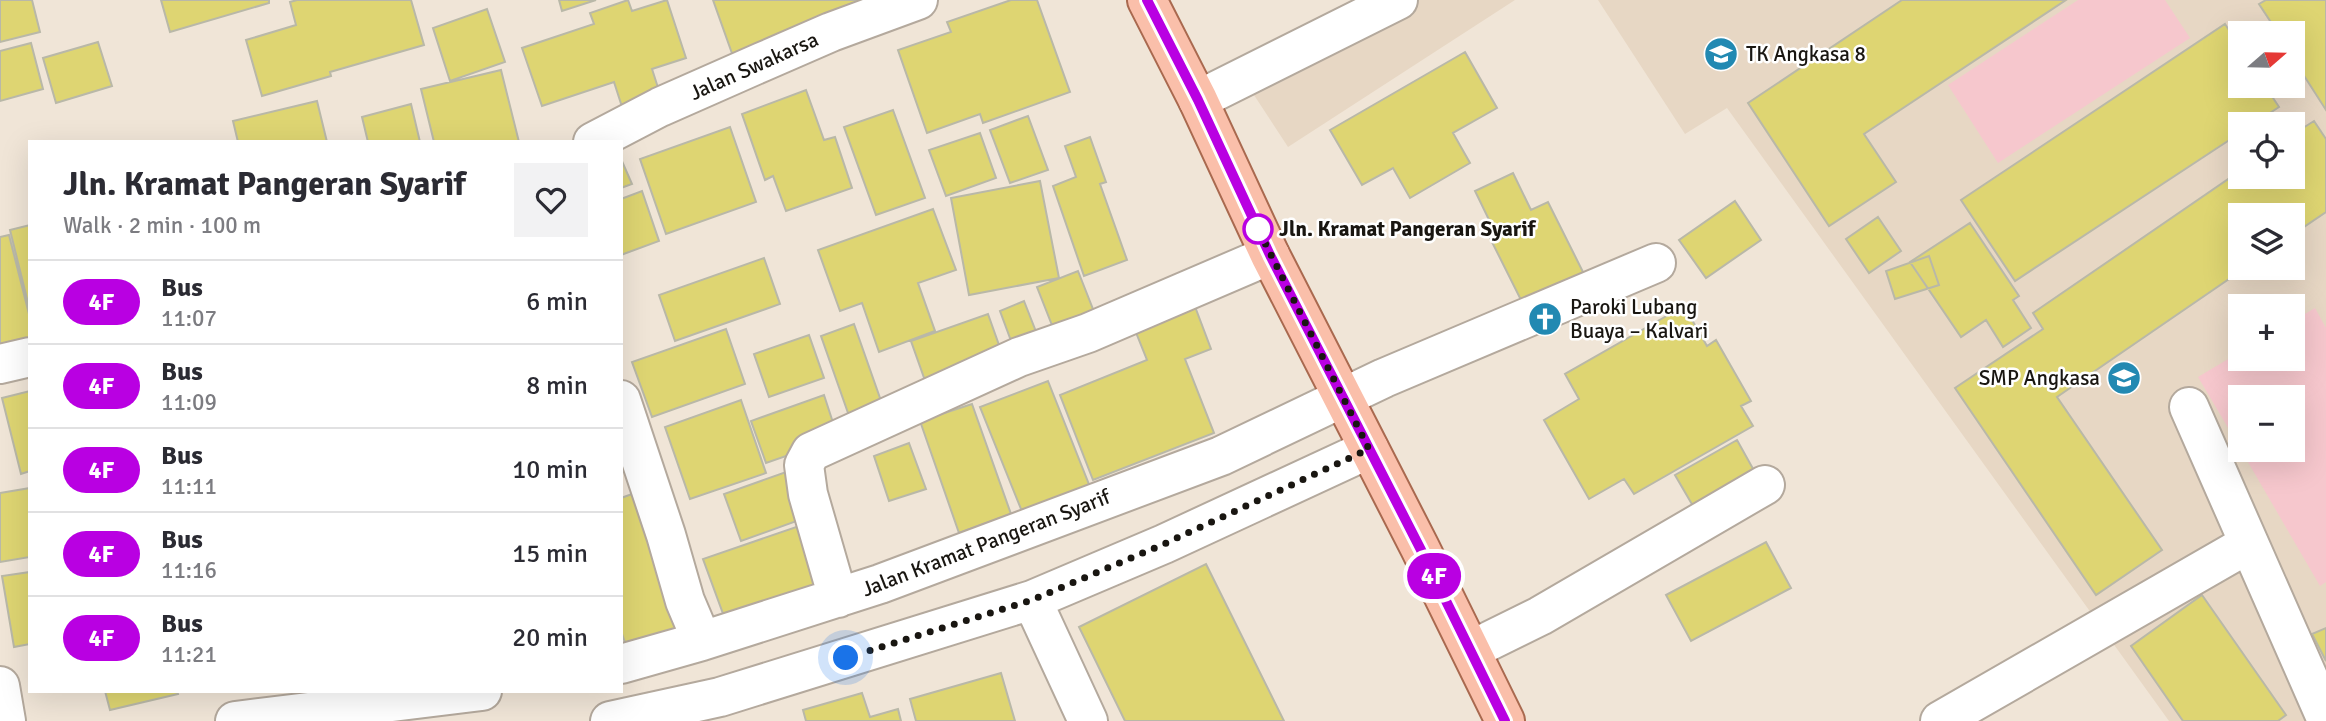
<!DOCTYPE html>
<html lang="en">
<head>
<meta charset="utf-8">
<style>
	body { margin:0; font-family:Signika,sans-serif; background:#f2f2f3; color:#2b2b33; height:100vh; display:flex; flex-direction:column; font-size:26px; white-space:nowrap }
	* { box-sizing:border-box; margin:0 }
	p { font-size:23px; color:#7c7c81 }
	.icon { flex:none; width:38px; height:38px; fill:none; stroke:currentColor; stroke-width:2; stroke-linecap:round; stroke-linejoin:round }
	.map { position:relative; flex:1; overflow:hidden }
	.panel { position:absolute; left:28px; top:140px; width:595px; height:553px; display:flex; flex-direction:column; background:#fff; border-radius:0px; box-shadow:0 7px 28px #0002 }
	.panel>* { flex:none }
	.badge { padding:0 14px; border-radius:23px; font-size:24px; line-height:46px }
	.needle { width:46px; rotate:70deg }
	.fabs { position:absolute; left:2228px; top:21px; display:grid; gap:14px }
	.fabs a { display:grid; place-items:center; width:77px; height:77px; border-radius:0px; background:#fff; box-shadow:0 7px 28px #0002; font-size:35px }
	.you { position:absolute; width:35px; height:35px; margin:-18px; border:5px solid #fff; border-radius:50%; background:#1a73e8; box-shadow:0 0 0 10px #1a73e833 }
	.map>.badge { position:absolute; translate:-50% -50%; box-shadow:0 0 0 4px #fff }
	.round { display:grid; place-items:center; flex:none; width:74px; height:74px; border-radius:0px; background:#f2f2f3 }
	.headline { display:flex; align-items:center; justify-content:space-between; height:119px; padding:0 35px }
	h1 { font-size:33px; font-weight:800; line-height:52px }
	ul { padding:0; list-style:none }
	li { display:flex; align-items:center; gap:21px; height:84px; padding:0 35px; border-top:2px solid #e1e1e2 }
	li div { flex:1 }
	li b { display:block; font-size:26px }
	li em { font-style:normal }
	li .badge { min-width:77px; font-weight:700; text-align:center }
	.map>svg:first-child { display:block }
</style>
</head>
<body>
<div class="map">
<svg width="2326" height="721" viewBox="0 0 2326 721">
	<rect width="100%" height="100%" fill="#f0e5d7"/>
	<path fill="#e7d7c4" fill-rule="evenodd" d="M1394,0H1515L1288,147L1252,92Z
		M1598,0H2326V721H2169L1727,108L1685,134ZM2240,33H2292V86H2240ZM2240,124H2292V177H2240ZM2240,215H2292V268H2240ZM2240,306H2292V359H2240ZM2240,397H2292V450H2240Z"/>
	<path fill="#f6c7cd" d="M2078,0H2165L2190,38L1998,163L1948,85Z
		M2315,308L2326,328V582L2320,586L2241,450H2292V397H2240V448L2198,377L2240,352V359H2292L2293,321Z"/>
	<path fill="#ded572" stroke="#b9b8a8" stroke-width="2" d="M0,0H32L40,32L0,42Z
		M161,0H269V3L170,32Z
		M297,0H411L424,45L330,72L331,76L262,96L246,40L296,25L290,2Z
		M559,0H596L562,11Z
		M628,0L632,11L667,0L686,58L652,69L662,100L624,113L614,82L542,106L522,48L594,24L590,13Z
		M713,0H896L734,59Z
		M1011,0H1037L1070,92L983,123L980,114L927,133L898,50L951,32L947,22Z
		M1902,0H2066L1864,134L1896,182L1829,226L1748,103Z
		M2266,0H2326V110L2292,57V33H2278L2259,4Z
		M487,9L505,62L450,81L433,28Z
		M2225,24L2240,47V86H2265L2279,107L2253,124H2240V133L2015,281L1961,200Z
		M98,42L112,86L56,103L43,58Z
		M31,43L43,89L0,101V51Z
		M1465,52L1497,108L1453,133L1470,163L1410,198L1393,168L1362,185L1330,130Z
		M501,70L519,142H434L421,89Z
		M806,90L824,140L835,137L852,188L786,211L773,176L765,180L742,114Z
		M317,101L327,142H238L233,121Z
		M411,104L420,142H368L362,117Z
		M893,110L925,198L876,215L844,127Z
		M1028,116L1048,170L1010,183L990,130Z
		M2314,121L2326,139V212L2292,235V215H2240V268H2245L2057,397L2162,550L2096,595L1955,388L2043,329L2033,313L2240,171V177H2292V135Z
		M730,127L756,202L666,234L640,159Z
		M980,133L996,178L946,196L929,150Z
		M1090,137L1106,182L1100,184L1127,260L1084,276L1053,186L1076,177L1065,146Z
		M621,159L632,184L621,188Z
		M1513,173L1531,210L1548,202L1586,278L1525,308L1487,232L1493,228L1475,191Z
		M1040,181L1059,278L969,295L951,198Z
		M642,191L659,241L621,255V199Z
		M1735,201L1761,240L1706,278L1679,240Z
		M933,209L956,270L918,283L935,331L879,352L862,303L840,311L818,250Z
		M1878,217L1901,251L1869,273L1846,239Z
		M1970,223L2019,296L2013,300L2031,328L2003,347L1986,320L1961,337L1910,262Z
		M30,225V311L10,230Z
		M9,235L30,318V341L0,348V237Z
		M1929,256L1939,285L1895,299L1886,271Z
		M764,258L780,304L675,341L659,295Z
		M1078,271L1100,327L1059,343L1037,287Z
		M1191,296L1211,349L1185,359L1214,433L1093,480L1060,395L1147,360L1131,320Z
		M1024,301L1042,347L1017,357L1000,311Z
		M1684,306L1707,346L1716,340L1751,401L1741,406L1753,426L1634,494L1624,479L1589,499L1544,420L1579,399L1565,374Z
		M988,314L1005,362L928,389L911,341Z
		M854,324L887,418L854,430L821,336Z
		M726,329L745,384L652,417L632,362Z
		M809,335L824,378L769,397L754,354Z
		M1048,381L1090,487L1023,514L980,407Z
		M30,391V471L21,474L2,398Z
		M824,395L838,438L766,463L751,421Z
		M741,400L766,473L690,499L665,427Z
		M972,404L1011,514L959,533L920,421Z
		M1737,440L1761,483L1700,518L1675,475Z
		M909,443L926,489L889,501L874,456Z
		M789,471L805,518L741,541L724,494Z
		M30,488V557L0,562V493Z
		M643,490L692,629L628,651L621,631V498Z
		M808,523L833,595L729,630L703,559Z
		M1766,542L1791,588L1691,641L1666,595Z
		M1206,564L1284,721H1125L1079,627Z
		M30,572V644L14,647L2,576Z
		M2202,595L2286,715L2278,721H2183L2131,646Z
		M2326,628V661L2312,634Z
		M1001,673L1015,721H916L910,699Z
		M105,691H177L178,694L110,710Z
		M862,693L870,717L898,709L901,721H806L803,710Z"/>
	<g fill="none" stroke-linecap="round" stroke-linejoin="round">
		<g stroke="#b4a99d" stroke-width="42">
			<path id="minor" d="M1198,100L1398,0
				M593,142L660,107L762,62L831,32L918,0
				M0,364L30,357
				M621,400L666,535L685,601L702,641
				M2189,407L2326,718
				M838,598L808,494L804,465L811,452L1019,357L1088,333L1270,255
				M1032,600L1088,721
				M1471,650L1540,616L1765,485
				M621,664L702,641L880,584L1221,456L1384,378L1656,263
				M0,686L6,721
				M235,721L482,691
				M610,721L720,697L1032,600L1164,544L1369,449
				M1940,721L2248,544"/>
		</g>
		<g stroke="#a9694f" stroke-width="42">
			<path id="major" d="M1147,0L1198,100L1270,255L1420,548L1505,721"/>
		</g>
		<use href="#minor" stroke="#fff" stroke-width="38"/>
		<use href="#major" stroke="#fabfaa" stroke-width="38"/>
	</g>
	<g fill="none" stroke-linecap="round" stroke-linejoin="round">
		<g stroke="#fff" stroke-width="16">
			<path id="line" d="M1147,0L1198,100L1270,255L1420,548L1505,721"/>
		</g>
		<use href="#line" stroke="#b900e2" stroke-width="10"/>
		<path stroke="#191611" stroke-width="7" stroke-dasharray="0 12.6" d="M846,658L1032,600L1164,544L1369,449L1258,229"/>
	</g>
	<defs>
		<g id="school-disc" transform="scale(1.75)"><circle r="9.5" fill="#2289b2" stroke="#fff"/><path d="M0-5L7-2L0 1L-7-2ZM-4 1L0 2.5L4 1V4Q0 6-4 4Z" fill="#fff"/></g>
		<g id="church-disc" transform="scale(1.75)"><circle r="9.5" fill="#2289b2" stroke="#fff"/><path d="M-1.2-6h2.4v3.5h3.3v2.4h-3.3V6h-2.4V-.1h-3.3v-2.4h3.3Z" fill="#fff"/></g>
	</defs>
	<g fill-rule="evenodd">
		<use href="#school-disc" x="1721" y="54"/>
		<use href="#church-disc" x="1545" y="319"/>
		<use href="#school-disc" x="2124" y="378"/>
	</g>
	<circle fill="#fff" stroke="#b900e2" stroke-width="3.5" cx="1258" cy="229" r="14"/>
	<g text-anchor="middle" stroke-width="5" stroke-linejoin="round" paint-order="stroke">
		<g font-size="21" fill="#191611" stroke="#fff" text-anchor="start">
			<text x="1746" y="61">TK Angkasa 8</text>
			<text x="1570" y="314">Paroki Lubang<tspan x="1570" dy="24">Buaya – Kalvari</tspan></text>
			<text x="2100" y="385" text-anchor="end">SMP Angkasa</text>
		</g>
		<g font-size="21" fill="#191611" stroke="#fff">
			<text transform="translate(754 66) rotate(-24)" y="7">Jalan Swakarsa</text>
			<text transform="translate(986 543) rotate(-21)" y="7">Jalan Kramat Pangeran Syarif</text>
		</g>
		<g font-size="21" font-weight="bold" fill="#191611" stroke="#fff" text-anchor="start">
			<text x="1279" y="236">Jln. Kramat Pangeran Syarif</text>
		</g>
	</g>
</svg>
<div class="fabs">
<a><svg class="needle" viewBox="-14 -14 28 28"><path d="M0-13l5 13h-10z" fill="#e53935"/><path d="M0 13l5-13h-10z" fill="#7c7c81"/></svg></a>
<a><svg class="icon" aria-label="locate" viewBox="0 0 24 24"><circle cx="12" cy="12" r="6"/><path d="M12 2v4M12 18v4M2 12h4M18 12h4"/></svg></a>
<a><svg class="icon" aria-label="layers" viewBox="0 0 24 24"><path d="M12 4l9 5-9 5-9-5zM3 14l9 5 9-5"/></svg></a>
<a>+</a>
<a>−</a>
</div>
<div class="you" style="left:846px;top:658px"></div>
<b class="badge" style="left:1434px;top:576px;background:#b900e2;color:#fff">4F</b>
<section class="panel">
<div class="headline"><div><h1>Jln. Kramat Pangeran Syarif</h1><p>Walk · 2 min · 100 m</p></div><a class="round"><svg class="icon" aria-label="heart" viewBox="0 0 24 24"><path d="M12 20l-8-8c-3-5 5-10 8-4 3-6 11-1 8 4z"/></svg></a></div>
<ul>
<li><span class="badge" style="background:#b900e2;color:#fff">4F</span><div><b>Bus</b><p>11:07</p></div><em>6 min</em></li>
<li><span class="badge" style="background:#b900e2;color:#fff">4F</span><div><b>Bus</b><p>11:09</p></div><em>8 min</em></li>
<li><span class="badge" style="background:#b900e2;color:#fff">4F</span><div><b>Bus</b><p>11:11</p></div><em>10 min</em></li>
<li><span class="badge" style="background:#b900e2;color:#fff">4F</span><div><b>Bus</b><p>11:16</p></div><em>15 min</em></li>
<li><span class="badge" style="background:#b900e2;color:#fff">4F</span><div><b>Bus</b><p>11:21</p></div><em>20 min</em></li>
</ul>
</section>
</div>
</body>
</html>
